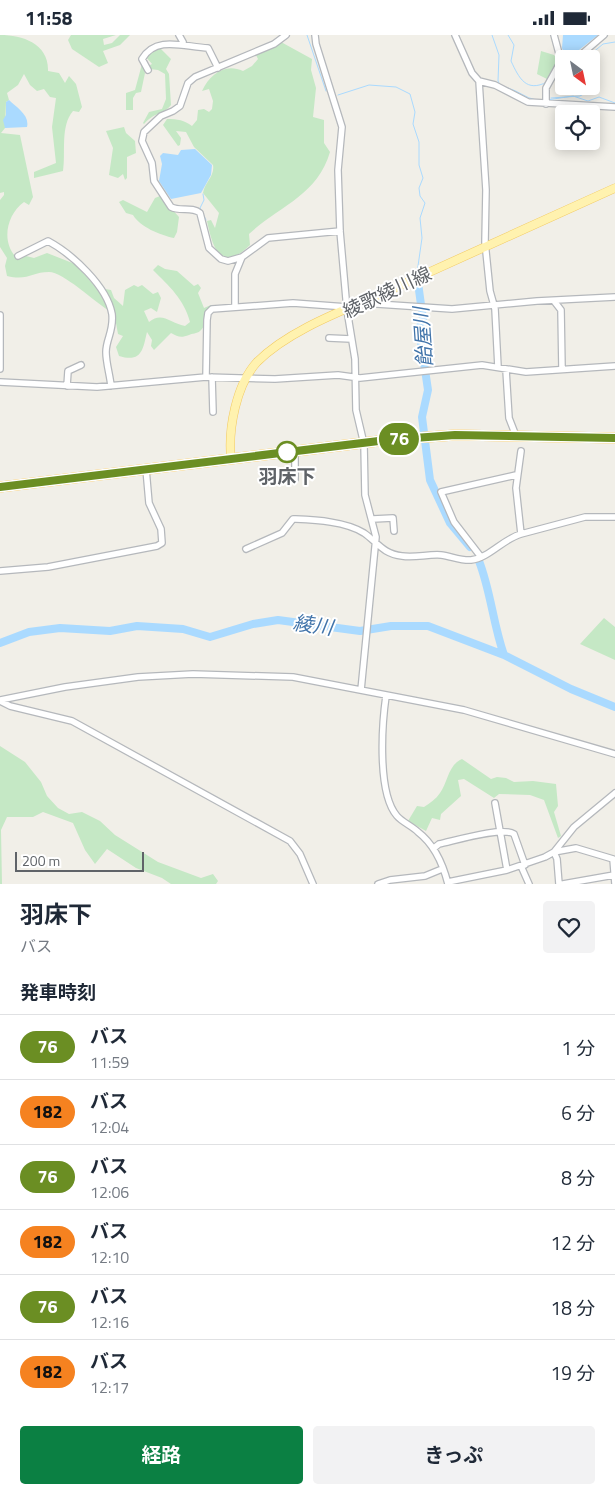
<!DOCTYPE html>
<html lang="ja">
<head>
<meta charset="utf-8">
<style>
	body { margin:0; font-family:"Titillium Web","Noto Sans JP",sans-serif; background:#f2f2f3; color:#1f2937; height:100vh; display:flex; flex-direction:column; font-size:19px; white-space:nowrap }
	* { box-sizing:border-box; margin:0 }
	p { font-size:16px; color:#747a83 }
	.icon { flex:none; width:28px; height:28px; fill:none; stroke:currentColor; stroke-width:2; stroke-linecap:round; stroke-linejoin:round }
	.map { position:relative; height:849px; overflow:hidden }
	.drawer { display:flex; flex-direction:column; background:#fff; flex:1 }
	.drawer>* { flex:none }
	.badge { padding:0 10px; border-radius:16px; font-size:18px; line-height:32px }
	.needle { width:32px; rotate:147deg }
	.controls { position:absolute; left:555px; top:15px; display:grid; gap:10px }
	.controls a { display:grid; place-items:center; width:45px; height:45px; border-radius:5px; background:#fff; box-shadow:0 2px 12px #0003; font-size:25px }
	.scale { position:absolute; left:15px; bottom:12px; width:129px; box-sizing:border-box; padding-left:5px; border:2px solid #5f6368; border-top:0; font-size:14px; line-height:18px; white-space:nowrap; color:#5f6368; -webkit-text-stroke:4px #fff; paint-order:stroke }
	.map>.badge { position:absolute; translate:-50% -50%; box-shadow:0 0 0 2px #fff }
	h2 { padding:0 20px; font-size:19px; line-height:45px }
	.round { display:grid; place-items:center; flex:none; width:52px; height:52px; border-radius:5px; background:#f2f2f3 }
	.overview { display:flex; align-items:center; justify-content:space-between; height:85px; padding:0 20px }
	h1 { font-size:24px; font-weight:700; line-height:38px }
	.primary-button { display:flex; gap:10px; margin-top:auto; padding:10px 20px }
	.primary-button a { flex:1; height:58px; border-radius:5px; background:#0b8043; color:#fff; font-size:20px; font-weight:700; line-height:58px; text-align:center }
	.primary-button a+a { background:#f2f2f3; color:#1f2937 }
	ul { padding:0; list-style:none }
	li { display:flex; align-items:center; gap:15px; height:65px; padding:0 20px; border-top:1px solid #e0e1e3 }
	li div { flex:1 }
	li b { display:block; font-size:19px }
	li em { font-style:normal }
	li .badge { min-width:55px; font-weight:700; text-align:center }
	.status { display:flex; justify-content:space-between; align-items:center; height:35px; padding:0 25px; background:#fff; direction:ltr }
	.status svg { height:14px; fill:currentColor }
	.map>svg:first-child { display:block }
</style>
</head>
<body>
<div class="status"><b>11:58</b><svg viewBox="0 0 49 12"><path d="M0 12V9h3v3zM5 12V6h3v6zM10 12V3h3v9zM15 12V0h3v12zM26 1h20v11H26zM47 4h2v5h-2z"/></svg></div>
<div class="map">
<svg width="615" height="849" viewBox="0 0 615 849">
	<rect width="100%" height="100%" fill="#f1efe8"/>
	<path fill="#c5e8c5" d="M0,0C23,0 49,9 48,36L59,38L65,48L69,41L76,49L82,72L79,77L73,76C60,91 66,118 63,136L34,143V137L56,128L52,92L56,63L50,62L44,54L37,56L30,50L24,39L18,50L7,58L9,65L6,67L5,93L1,98L20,100L33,162L29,170L24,167C6,180 1,208 17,223L26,221L34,223L47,218L75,229L102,259L108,275C95,267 63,237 49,237C32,237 28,246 7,241L5,231L7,223L0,212V165L4,160V157L0,158Z
		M71,0H116L103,4L104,10L112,8L120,0H130L120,10L103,16L108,28L99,32L72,14L68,5Z
		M281,7L312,24L311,35L316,53L313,82L324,85V108L330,117C317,161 279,171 249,199L250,210C221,238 213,215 207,186L211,185L215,193L219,178L203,158C205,147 215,141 213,130L194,112L186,97L176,96L181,103L180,110L178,111L163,90L167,84C178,84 184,85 192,91L197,85L198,75L204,74L209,77L212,74L213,66L209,54L202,56C210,39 225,28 243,36L252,31L258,24L255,18Z
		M158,11L171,24L166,34L169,39L171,70C163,80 154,77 144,89L143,88L149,77L162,74L166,64L165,39L158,35L150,34L148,31L152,29L146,22L149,16Z
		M541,16L554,20L558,25L549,45L537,39Z
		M142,29L145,38L141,57L136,58L133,63V75H126V58L135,55Z
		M124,92L126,98L135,106L136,118L127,122V143L125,145L123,139L118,143L109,140L113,113L106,96Z
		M160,161L179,182L177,197L174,203C160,200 140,192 133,180L126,178L119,167L123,165L147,177L155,163Z
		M158,230L165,234L177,236L194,251L198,249L201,253L198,258L204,273L211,270L215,271C201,276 210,288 200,296C197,299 192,298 189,300C181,303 178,302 171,298L154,315L151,311L152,305L147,297C143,314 142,328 119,321L116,312L123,301L118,299L113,272L105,254L111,255L114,263L123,271L125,255L134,250L138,252L142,250L153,259L158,257L161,263L157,277L151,273L144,276L149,287C162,276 170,288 185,291L190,287C184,264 169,251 153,235Z
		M604,583L615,592V625L580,609Z
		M0,711L25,727L41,747L47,761L58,773L69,779L82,777L100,786L115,800L158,827L201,843L213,839L218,846L216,849H171L162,843L136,833L107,814L95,829L85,815L73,788L43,777L33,782H7L1,795L2,849H0Z
		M462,724L491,744L497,742L506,743L514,747L533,746L556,749L558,771L554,777L561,801L558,803L544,765L530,760L499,759L494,763L464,744L458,745L461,761L441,779L440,785L432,783L426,796L408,786L417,771L424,772C430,768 436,764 440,758C448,747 448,730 462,724Z"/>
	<path fill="#aadaff" d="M563,0H598L569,23H566L562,13Z
		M9,65C16,72 30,80 27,92L5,93L3,85L6,80V67Z
		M195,114L212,130L211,140L201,158L171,164L159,146L162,129L160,121L163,118L178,120L181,115Z"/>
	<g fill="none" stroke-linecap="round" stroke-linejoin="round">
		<path stroke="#aadaff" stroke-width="1" d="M307,0L326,56
			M492,0L499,20L498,46L500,50
			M508,0L514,10L511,26C519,43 526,58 547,47
			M585,24L603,9L615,7
			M548,43L556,30
			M508,53C519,56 525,63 536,65
			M338,60L369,50L396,52L410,59L415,77L413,89L419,107V130L423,143L419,153L420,161L425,168L420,183L422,203L417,238
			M551,63L580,61L587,57L585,51
			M547,65L573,61L588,66L599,62L615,68
			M203,159L204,165L200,173L206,185"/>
		<path stroke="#aadaff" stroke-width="8" d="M418,248L423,284L419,294L428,355L422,382L430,445L450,488L470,512
			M479,526C491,557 493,589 504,620
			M0,608L29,597L60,593L110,596L137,591L183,594L210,602L253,589L278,585L360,596L391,591H428L504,620L571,654L615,672"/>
		<g stroke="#b5b8bc" stroke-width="8">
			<path id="minor" d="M179,0L183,7
				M286,0L274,9L195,42L188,48L180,71L173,76L161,81L144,97L142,106L152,128L154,146L171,172C180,177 192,171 200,178L209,213L221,224L228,226L242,222L268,203L340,196
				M315,0L316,9L342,92L338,135L340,196L347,275L355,324L356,375L364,409L365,460L376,502L361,655
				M455,0L472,38L479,46L495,50L528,67L615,72
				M576,24L604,0
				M148,35L142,24C156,0 184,12 208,13L218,33
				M479,46L486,155L485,207L490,256L495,274L498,332
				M546,69V53L561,26L554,0
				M18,221L48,206C72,219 107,251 112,279C114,296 106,304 106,317C106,328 110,340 111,351
				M554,266L561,275L562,334
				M362,268L452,274L537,266L615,262
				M235,272V239L242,222
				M0,280V334
				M329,303L351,304
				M506,335L509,383L516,401
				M206,342L207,285L208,278L212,274L293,268L347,272
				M212,342L213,377
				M0,347L97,352L206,342L275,344L338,340L360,343L482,330L526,337L615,331
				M67,351L68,336L81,330
				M295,416V444
				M521,416L516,453L521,499
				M373,484L393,483L394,496
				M246,514L282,498L293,484C314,485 345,486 364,498C377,507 383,519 402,521C415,523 428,519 441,520C450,521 462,526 471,525C489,523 503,504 521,499L585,482H615
				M481,522L454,487L441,457L516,440
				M0,536L48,532L157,511L162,508L161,494L149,468L146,434
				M386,661C382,689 377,758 397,781C402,787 412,791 418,797C435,810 443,829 448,849
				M0,665L65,652L138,642L193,639L293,642L464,675L615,719
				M0,666L10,671L72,686L290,806L300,819L313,849
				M495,768L507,835
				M434,813L439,809C454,806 503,791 514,799L525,830
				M554,817L576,813L613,824L615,849
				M554,817L557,824L559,849
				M521,831L529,849
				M448,847L507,835L545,822L554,817L574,792L615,758
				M378,849L390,845L425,841L442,834
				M563,849L614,840"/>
		</g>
		<g stroke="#f2c960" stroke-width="9">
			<path id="major" d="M231,424C228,394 236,350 257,327C290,294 347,274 390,255C465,221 540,187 615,153"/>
		</g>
		<g stroke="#f9ab00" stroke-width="11">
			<path id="highway" d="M0,452L387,405L455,400L615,403"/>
		</g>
		<use href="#minor" stroke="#fff" stroke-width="5.5"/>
		<use href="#major" stroke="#fff2af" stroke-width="8"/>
		<use href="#highway" stroke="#fde293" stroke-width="9"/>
	</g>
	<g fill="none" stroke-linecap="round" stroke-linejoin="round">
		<g stroke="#fff" stroke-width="11">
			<path id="line" d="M0,452L387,405L455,400L615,403"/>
		</g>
		<use href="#line" stroke="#6b8e23" stroke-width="8"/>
	</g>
	<circle fill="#fff" stroke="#6b8e23" stroke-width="2.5" cx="287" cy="417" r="10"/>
	<g text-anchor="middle" stroke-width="4" stroke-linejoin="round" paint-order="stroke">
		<g font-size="19" fill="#5f6368" stroke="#fff">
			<text transform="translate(387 257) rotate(-25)" y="7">綾歌綾川線</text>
		</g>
		<g font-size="19" font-weight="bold" fill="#5f6368" stroke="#fff">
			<text x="287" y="448">羽床下</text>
		</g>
		<g font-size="20" font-style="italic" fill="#4174aa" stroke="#fff">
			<text transform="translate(423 302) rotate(-94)" y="7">飴屋川</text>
			<text transform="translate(313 590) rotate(8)" y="7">綾川</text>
		</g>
	</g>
</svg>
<div class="controls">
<a><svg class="needle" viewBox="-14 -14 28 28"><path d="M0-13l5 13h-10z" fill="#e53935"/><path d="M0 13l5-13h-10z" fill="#747a83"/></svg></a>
<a><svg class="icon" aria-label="locate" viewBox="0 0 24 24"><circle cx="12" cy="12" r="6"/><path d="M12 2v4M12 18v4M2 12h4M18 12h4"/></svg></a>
</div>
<div class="scale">200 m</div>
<b class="badge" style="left:399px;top:404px;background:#6b8e23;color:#fff">76</b>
</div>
<section class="drawer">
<div class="overview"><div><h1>羽床下</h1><p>バス</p></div><a class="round"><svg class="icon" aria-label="heart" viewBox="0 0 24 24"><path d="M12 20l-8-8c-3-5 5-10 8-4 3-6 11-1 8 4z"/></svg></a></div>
<h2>発車時刻</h2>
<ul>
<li><span class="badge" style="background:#6b8e23;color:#fff">76</span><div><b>バス</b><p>11:59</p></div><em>1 分</em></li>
<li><span class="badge" style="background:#f58220;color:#111">182</span><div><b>バス</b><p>12:04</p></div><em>6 分</em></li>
<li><span class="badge" style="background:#6b8e23;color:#fff">76</span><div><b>バス</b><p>12:06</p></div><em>8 分</em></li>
<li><span class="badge" style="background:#f58220;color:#111">182</span><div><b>バス</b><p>12:10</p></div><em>12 分</em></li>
<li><span class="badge" style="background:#6b8e23;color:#fff">76</span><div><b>バス</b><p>12:16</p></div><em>18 分</em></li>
<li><span class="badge" style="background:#f58220;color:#111">182</span><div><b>バス</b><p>12:17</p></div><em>19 分</em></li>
</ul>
<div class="primary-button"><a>経路</a><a>きっぷ</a></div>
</section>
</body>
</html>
